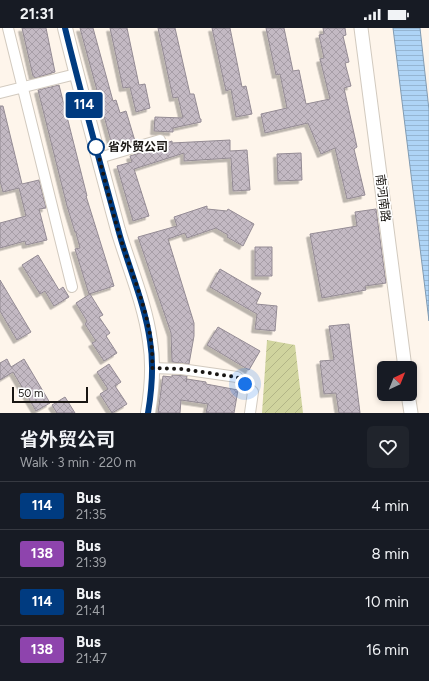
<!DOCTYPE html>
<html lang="en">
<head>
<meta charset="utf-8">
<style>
	body { margin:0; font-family:Figtree,"Noto Sans SC",sans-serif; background:#20242c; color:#f1f3f6; height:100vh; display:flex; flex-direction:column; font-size:15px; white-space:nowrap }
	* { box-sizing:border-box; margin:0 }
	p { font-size:13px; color:#9ea1a6 }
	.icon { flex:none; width:22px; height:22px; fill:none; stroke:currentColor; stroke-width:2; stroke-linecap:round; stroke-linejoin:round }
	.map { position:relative; height:385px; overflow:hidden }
	.details { display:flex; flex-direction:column; background:#171b24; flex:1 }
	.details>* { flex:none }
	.badge { padding:0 8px; border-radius:3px; font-size:14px; line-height:26px }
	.needle { width:26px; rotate:43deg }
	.buttons { position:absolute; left:377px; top:333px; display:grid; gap:8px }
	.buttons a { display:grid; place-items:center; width:40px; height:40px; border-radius:6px; background:#171b24; box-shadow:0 2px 6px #0003; font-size:20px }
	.scale { position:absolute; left:12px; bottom:10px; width:76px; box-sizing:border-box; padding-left:4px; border:2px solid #191613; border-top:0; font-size:11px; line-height:14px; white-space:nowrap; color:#191613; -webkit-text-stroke:3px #fff; paint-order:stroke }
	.you { position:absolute; width:20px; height:20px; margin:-10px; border:3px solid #fff; border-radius:50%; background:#1a73e8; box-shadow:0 0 0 6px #1a73e833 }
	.map>.badge { position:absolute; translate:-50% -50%; box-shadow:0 0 0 2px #fff }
	.round { display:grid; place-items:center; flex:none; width:42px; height:42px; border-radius:6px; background:#20242c }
	.summary { display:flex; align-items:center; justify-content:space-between; height:68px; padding:0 20px }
	h1 { font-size:19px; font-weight:700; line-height:30px }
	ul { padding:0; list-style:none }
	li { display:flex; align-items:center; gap:12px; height:48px; padding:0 20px; border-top:1px solid #363941 }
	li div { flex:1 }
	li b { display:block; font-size:15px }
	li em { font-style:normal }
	li .badge { min-width:44px; font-weight:700; text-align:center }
	.status { display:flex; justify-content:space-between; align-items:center; height:28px; padding:0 20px; background:#171b24; direction:ltr }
	.status svg { height:11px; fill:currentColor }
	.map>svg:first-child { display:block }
</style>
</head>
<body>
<div class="status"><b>21:31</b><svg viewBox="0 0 49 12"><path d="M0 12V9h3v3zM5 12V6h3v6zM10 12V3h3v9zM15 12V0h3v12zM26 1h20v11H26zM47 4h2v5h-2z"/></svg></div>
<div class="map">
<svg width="429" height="385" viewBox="0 0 429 385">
	<defs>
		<pattern id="garden-furrows" width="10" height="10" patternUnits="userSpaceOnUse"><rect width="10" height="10" fill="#d0d49e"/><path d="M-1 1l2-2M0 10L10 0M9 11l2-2" fill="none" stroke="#b2b587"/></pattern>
		<pattern id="water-rules" width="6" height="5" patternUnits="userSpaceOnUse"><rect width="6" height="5" fill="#aed4f6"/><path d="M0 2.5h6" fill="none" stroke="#95b5d2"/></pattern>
		<pattern id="building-cross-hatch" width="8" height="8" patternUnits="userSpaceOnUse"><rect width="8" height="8" fill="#c3b9c3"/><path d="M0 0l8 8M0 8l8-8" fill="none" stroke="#a79ea7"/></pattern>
		<filter id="shadow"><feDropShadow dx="-3.5" dy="3.5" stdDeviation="0" flood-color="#0004"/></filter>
	</defs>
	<rect width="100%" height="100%" fill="#fef5eb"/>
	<path fill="url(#garden-furrows)" d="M267,312L295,317L303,385H262Z"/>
	<path fill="url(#water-rules)" stroke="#819bb2" d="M393,0H420L429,82V293Z"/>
	<path fill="url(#building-cross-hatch)" stroke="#948b94" filter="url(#shadow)" d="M22,0H46L55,44L35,50L34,48H33Z
		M80,0H93L113,73L116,72L120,85L126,83L135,113L126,115L125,113L112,117Z
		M110,0H127L139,57L145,56L150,80L136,84L130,59L123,60Z
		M158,0H175L190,66H194L200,91H201V94L173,100V104L154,103L155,89L183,90L178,69L173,70Z
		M212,0H230L242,59L246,58L252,86L236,89L231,61L226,63Z
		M266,0H284L293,43L299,42L306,76L330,71L320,31L324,30L319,7L324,6L323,0H345L346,7L343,8L349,34L345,35L351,58L344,60L357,119L354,121L365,167L347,171L335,120L321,126L308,95L265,105L261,86L287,80L280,46L276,47Z
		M59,57L87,168H86L114,258L89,266L75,221L80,220L76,205V204H75L67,178L38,62Z
		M0,78H3L22,156L39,152L46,180L39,181L47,212L26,217L25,213L0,220V195L26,188L19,160L3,164L0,153Z
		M230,112V123L247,122L250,162L233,163L231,130L184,133V125L134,141L149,188L133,193L117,138L132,134L130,128L162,118L166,115L172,113V115Z
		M301,125L302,152L278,153L277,126Z
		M207,178V181L227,183L228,181L254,196L243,218L227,209L228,207L216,200L187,210L185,205L168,211L194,295V308L189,336L172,334L171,305L138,209L177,198L174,189Z
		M376,181L386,255L365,258L366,262L322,270L310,206L357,198L355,184Z
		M255,219H272V248H255Z
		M38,227L59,262L63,259L69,269L54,278L45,263L40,266L22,237Z
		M220,241L261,265L256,276L277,278L275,303L255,301L257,286L210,259Z
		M0,252L31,304L17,312L0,283Z
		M90,266L103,287L99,289L110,305L106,308L117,325L104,333L92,315L96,313L85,296L87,293L76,275Z
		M349,296L360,385H339L336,365L324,366L320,333L334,332L329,298Z
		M218,299L260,323L249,342L207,317Z
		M7,331L11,339L24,331L50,375L36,383L13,344L0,352V335Z
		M109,336L121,354L115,358L127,376L112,385L100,366L108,361L97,344Z
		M172,347L187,348L186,354L187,351L206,354V356L238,362L234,385H206L208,376L181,372L180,385H158L163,348L172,349Z
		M65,369L75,385H57L52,377Z"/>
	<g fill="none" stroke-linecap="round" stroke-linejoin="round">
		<g stroke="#d2cabf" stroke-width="12">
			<path id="minor" d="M8,0L72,259
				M0,65L76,46
				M99,130L160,112
				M152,340L181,341L237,349L253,364L250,385"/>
		</g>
		<g stroke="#d2cabf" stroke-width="15">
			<path id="tertiary" d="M361,0L405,340
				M408,366L411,385"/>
		</g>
		<g stroke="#d2cabf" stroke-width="16">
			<path id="secondary" d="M65,0C82,68 100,135 118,202C129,239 145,275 150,313C154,337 152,361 148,385"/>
		</g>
		<use href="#minor" stroke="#fff" stroke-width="10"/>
		<use href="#tertiary" stroke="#fff" stroke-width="13"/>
		<use href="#secondary" stroke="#fff" stroke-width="14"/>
	</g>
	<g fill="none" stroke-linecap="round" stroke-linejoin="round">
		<g stroke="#fff" stroke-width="9">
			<path id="line" d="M65,0C82,70 101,139 120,208C130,243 145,277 150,313C154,337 152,361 148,385"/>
		</g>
		<use href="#line" stroke="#003b80" stroke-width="6"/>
		<path stroke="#191613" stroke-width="4" stroke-dasharray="0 7.2" d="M96,119L95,115C104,147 111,180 121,212C134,252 155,299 152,340L181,341L237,349L245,356"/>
	</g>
	<circle fill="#fff" stroke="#003b80" stroke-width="2" cx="96" cy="119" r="8"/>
	<g text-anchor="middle" stroke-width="3.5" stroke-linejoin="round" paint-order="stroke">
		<g font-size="12" font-weight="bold" fill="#191613" stroke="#fff" text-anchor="start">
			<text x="108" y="123">省外贸公司</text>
		</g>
		<g font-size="12" fill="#191613" stroke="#fff">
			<text transform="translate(383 170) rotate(83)" y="4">南河南路</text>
		</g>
	</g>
</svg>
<div class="buttons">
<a><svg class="needle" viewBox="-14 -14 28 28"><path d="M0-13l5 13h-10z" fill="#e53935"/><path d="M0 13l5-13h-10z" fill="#9ea1a6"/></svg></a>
</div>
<div class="scale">50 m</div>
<div class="you" style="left:245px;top:356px"></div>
<b class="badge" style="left:84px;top:77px;background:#003b80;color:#fff">114</b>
</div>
<section class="details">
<div class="summary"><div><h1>省外贸公司</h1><p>Walk · 3 min · 220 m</p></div><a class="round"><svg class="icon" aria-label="heart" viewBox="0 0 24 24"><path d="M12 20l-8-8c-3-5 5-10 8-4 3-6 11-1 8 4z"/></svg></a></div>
<ul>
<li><span class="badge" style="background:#003b80;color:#fff">114</span><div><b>Bus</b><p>21:35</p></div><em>4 min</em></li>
<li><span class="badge" style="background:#8e44ad;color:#fff">138</span><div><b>Bus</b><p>21:39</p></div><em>8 min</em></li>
<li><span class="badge" style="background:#003b80;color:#fff">114</span><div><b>Bus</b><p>21:41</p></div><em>10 min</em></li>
<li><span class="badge" style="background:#8e44ad;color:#fff">138</span><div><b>Bus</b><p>21:47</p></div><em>16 min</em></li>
</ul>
</section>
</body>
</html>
